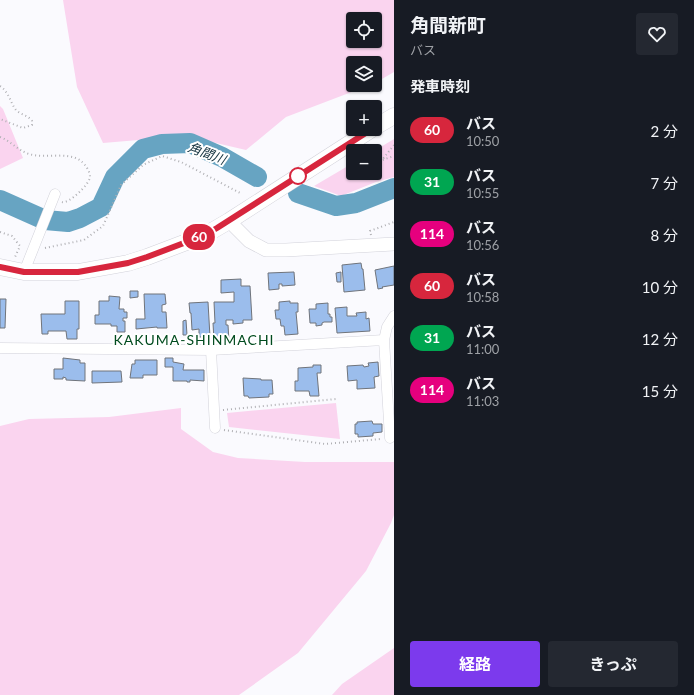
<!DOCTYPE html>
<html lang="ja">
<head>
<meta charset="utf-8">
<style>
	body { margin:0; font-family:Lato,"Noto Sans JP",sans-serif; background:#242831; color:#f1f3f6; height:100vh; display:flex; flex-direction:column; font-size:15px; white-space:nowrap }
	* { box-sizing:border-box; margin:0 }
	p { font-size:13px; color:#9ea1a6 }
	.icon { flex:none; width:22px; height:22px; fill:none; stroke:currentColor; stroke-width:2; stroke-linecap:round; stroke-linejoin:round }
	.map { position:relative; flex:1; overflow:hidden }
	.panel { display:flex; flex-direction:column; background:#171b24; width:300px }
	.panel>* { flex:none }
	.badge { padding:0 8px; border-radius:13px; font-size:14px; line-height:26px }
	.tools { position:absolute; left:346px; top:12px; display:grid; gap:8px }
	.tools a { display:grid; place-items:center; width:36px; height:36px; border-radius:4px; background:#171b24; box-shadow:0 1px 3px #0004; font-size:20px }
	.map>.badge { position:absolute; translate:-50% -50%; box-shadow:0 0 0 2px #fff }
	h2 { padding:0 16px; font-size:15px; line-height:36px }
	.round { display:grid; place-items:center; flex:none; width:42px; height:42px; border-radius:4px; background:#242831 }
	.summary { display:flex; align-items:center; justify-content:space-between; height:68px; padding:0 16px }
	h1 { font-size:19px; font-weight:700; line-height:30px }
	.cta { display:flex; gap:8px; margin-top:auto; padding:8px 16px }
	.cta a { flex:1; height:46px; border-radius:4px; background:#7c3aed; color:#fff; font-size:16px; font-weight:700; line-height:46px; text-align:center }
	.cta a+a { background:#242831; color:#f1f3f6 }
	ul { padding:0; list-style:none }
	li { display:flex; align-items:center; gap:12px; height:52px; padding:0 16px }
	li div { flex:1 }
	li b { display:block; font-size:15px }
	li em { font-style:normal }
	li .badge { min-width:44px; font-weight:700; text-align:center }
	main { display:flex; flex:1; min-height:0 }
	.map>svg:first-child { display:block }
</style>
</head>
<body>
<main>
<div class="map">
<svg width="394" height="695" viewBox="0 0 394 695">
	<rect width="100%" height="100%" fill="#fafafe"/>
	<path fill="#fad4ef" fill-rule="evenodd" d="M63,0H394V72L375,83V63H353V85H370L286,117L246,150L186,136L103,143L77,87ZM353,19H375V41H353Z
		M0,106L3,109L23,158L0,169Z
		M394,139V177L376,182L341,196L314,186L353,163V173H375V151H374Z
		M336,403L340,439L229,427L227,413Z
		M181,408V429L213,452L238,458L305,462H394V515L391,523L366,571L298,653L239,695H0V426L29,419L109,417Z
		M394,648V695H332L342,684Z"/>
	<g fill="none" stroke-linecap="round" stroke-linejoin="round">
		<path stroke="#67a4c2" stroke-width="20" d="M298,193L336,206L356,203L394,188
			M0,200L45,220L68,222L80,218L101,207L115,177L143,149L162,144L190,143L222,157L257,177"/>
	</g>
	<path fill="#9bbdec" stroke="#70747b" d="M361,263L362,269H363L365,290L344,292L342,265Z
		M394,266V285L382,287L383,288L378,289L375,270Z
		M294,272L295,285L282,286V284H279V289L269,290L268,273Z
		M341,272V282H337L336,273Z
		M241,279V286H250L252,320H243V323L233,324V320H226V325H228L229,341H214L213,323H215L214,302H234V292L221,293V280Z
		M130,291H138V297L130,298Z
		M144,294H165L166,304L162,305V312H166L167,328H157V327L136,329V319H145Z
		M109,296L120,297L119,309H124V312H127V318H123V321H125V332H117V326H111V324H95V315H99V301H109Z
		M0,299H6L5,328H0Z
		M65,301H79V329H77V339H67L66,331H48V334H42L41,314H65Z
		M290,301V303H298V312H296L298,334L285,335L284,326H281L280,319H276L275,310H279V302Z
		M208,302L210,337H199V329L192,330L191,313H190L189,303Z
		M328,303V314H330V317H332V322H324L322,323V325L316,326V323H310L309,309H316V304Z
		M347,307V316H357L356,313L366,312V319L369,318L370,331L337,333L335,308Z
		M186,320L187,335H183V321Z
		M63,358L80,360V363H85V381L66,380V378L63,377V379H54V369H63Z
		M165,358H173V362L184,364L183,370H204V381L190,380V382H187V381H173V367H165Z
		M135,360H157V375H143V378H130L132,364H135Z
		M378,362L379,376L374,377L375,388L357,389V380L348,381L347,366L363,365L364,367L369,366L368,363Z
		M313,365H321V373H317L319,396H310L309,391H295V381H298V368L313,367Z
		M92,371H121L122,382L92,383Z
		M243,378L261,379V380H272L273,394H269V397L249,398L248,396H244Z
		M372,421L373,424H382V432L373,433V436L358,437V434H355V424H357V422Z"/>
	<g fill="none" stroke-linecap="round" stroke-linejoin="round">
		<g stroke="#d2d2da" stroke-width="11">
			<path id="minor" d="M24,272L55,194
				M384,340L390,438
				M0,348L211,350L384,340L387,327L394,316
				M211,350L215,428"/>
		</g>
		<g stroke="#d2d2da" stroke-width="14">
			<path id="tertiary" d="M229,221L249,241L266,250H286L394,244"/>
		</g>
		<g stroke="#d2d2da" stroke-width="17">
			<path id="primary" d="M375,127L394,116
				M0,267L24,272H78L128,263L147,257L205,235L229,221L372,129"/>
		</g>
		<path stroke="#b0b0b4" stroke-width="2" stroke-dasharray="1 3" stroke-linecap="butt" d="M0,86C9,92 10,102 16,110C21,115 28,115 32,121V125L23,128L0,119
			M0,137C11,141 17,150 29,154C44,159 68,151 81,161C85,164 90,171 90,177C89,185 69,204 62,202
			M394,145L382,160L394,156
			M0,232L12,236L20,246L15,257
			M371,235L370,231L394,222
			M45,248L84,240L103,226L121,185L143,165L162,156L181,162L242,194
			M223,410L336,399
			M224,430L325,444L381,439"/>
		<use href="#minor" stroke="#fff" stroke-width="10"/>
		<use href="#tertiary" stroke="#fff" stroke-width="13"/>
		<use href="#primary" stroke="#fff" stroke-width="16"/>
	</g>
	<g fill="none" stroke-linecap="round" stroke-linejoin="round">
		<g stroke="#fff" stroke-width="9">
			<path id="line" d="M0,267L24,272H78L128,263L147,257L205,235L217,228L372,129"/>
		</g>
		<use href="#line" stroke="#d7263d" stroke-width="6"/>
	</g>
	<circle fill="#fff" stroke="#d7263d" stroke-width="2" cx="298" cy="176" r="8"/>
	<g text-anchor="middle" stroke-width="4" stroke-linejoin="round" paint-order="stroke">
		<g font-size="13" font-style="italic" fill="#112f3c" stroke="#fff">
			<text transform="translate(207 153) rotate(21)" y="5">角間川</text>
		</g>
		<g font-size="14" letter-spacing="1" fill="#004b1e" stroke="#fff">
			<text x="194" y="345">KAKUMA-SHINMACHI</text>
		</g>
	</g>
</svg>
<div class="tools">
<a><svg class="icon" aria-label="locate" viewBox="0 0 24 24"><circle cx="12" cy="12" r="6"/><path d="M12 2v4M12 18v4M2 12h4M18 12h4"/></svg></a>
<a><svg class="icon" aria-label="layers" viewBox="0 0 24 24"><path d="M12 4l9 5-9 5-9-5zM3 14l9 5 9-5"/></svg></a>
<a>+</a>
<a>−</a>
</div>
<b class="badge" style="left:199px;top:237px;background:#d7263d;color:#fff">60</b>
</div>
<section class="panel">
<div class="summary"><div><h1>角間新町</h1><p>バス</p></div><a class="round"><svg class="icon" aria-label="heart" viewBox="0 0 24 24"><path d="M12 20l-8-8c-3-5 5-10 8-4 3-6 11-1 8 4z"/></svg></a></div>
<h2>発車時刻</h2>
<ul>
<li><span class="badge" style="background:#d7263d;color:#fff">60</span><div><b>バス</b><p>10:50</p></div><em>2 分</em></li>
<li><span class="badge" style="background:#00a651;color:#fff">31</span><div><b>バス</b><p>10:55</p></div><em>7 分</em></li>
<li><span class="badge" style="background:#e6007e;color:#fff">114</span><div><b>バス</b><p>10:56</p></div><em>8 分</em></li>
<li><span class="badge" style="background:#d7263d;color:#fff">60</span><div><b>バス</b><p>10:58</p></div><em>10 分</em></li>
<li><span class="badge" style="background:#00a651;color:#fff">31</span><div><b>バス</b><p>11:00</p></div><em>12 分</em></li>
<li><span class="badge" style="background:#e6007e;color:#fff">114</span><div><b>バス</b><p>11:03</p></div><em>15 分</em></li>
</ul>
<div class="cta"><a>経路</a><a>きっぷ</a></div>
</section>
</main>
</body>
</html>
